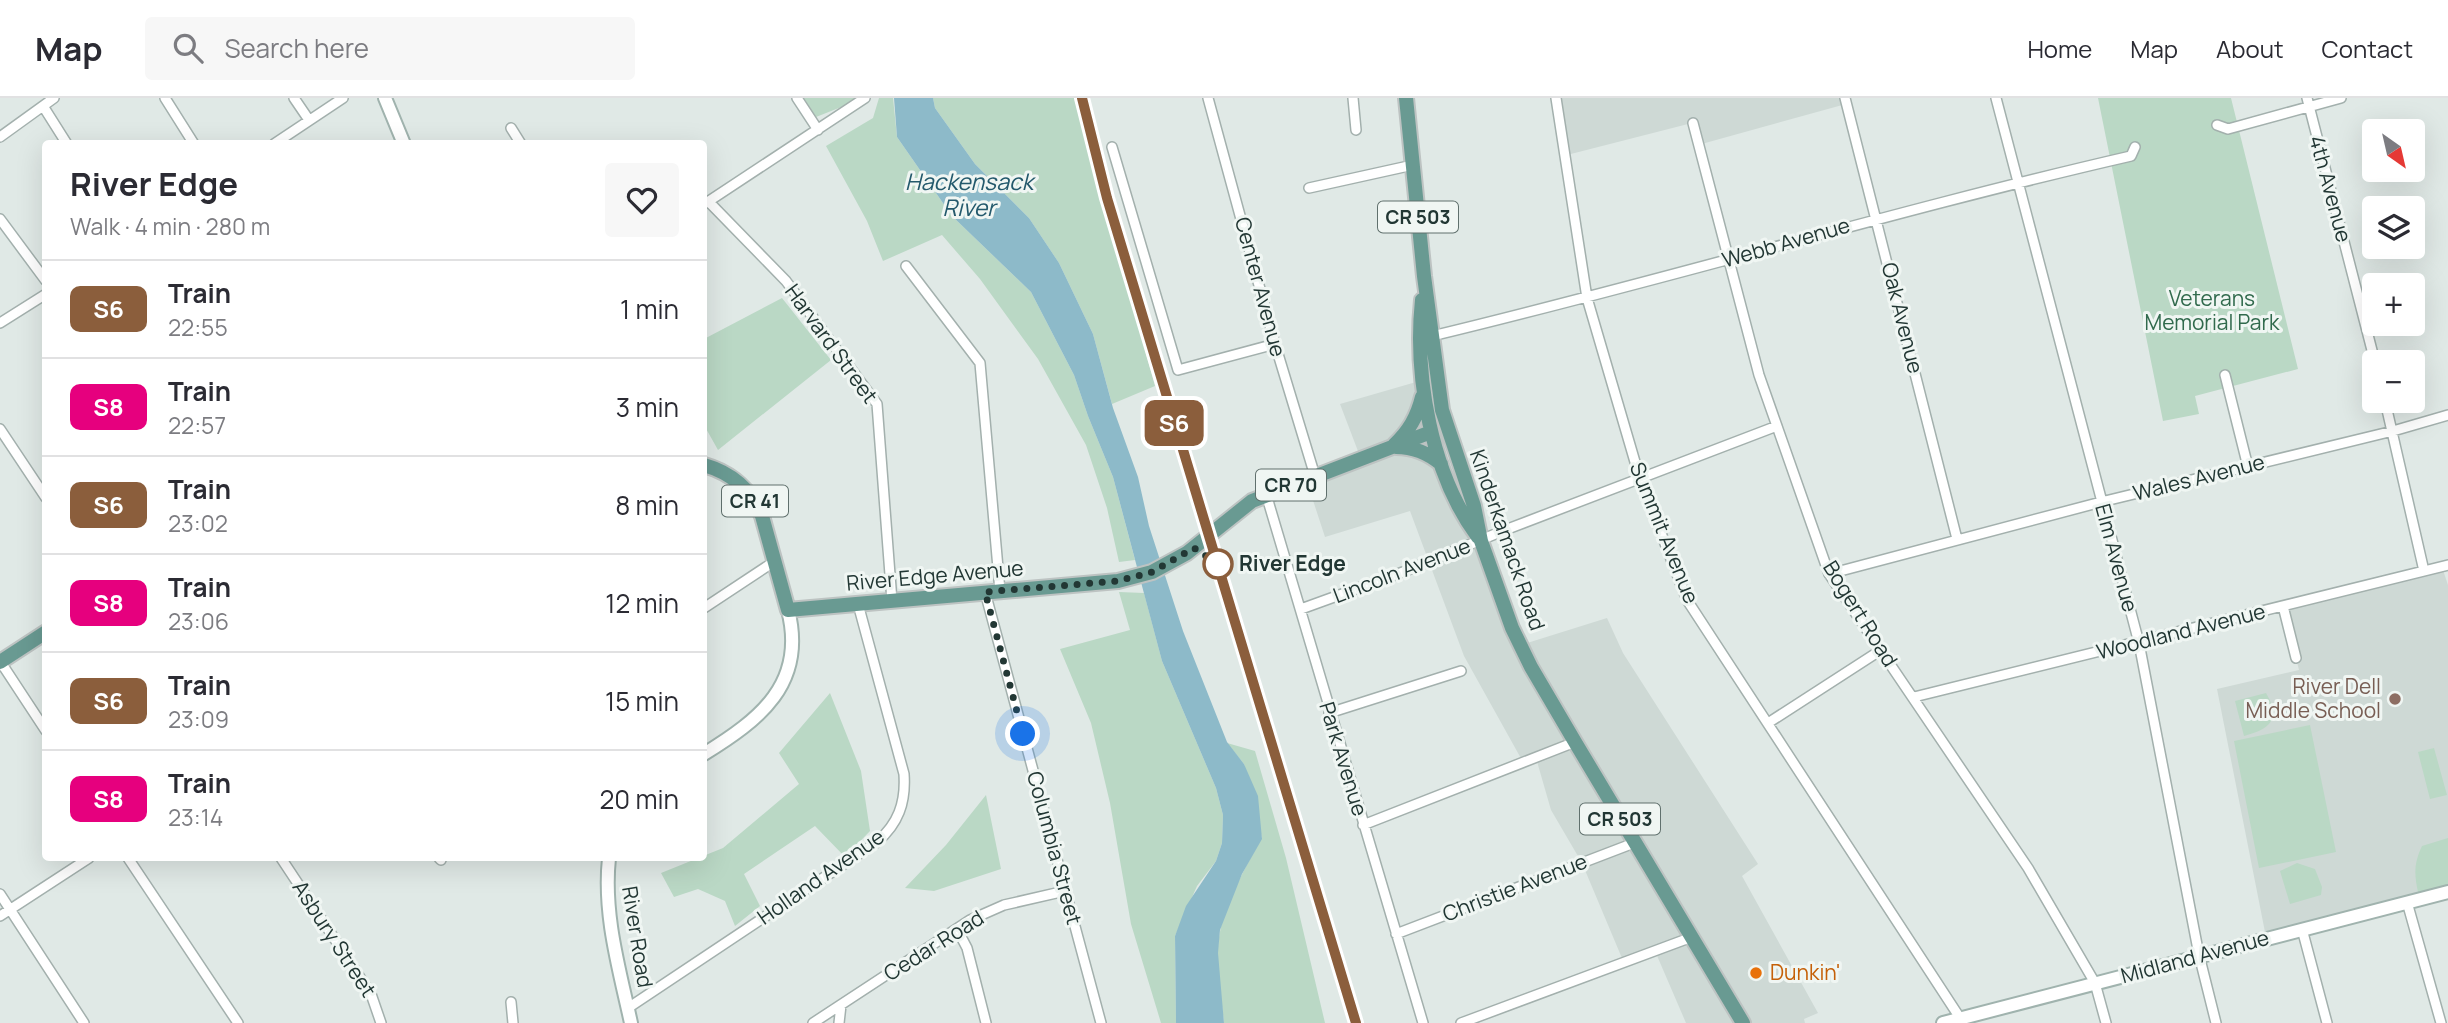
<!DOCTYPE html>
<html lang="en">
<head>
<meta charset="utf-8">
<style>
	body { margin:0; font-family:Manrope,sans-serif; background:#f7f7f7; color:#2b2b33; height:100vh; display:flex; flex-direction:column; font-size:26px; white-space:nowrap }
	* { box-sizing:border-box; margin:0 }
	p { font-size:23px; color:#7c7c81 }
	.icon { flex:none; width:38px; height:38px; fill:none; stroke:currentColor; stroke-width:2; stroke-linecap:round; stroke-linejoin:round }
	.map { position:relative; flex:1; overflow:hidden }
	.sheet { position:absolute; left:42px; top:42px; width:665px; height:721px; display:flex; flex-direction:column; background:#fff; border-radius:7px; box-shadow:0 7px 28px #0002 }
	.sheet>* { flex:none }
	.badge { padding:0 14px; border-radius:10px; font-size:24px; line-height:46px }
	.needle { width:46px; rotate:146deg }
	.tools { position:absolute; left:2362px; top:21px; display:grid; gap:14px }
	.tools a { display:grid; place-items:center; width:63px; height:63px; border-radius:7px; background:#fff; box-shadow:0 7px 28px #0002; font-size:35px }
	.you { position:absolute; width:35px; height:35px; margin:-18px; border:5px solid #fff; border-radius:50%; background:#1a73e8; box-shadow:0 0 0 10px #1a73e833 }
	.map>.badge { position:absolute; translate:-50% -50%; box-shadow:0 0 0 4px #fff }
	.round { display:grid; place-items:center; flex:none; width:74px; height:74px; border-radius:7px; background:#f7f7f7 }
	.head { display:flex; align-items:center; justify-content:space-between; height:119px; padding:0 28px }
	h1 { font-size:33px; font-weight:700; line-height:52px }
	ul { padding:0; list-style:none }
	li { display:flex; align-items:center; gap:21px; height:98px; padding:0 28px; border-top:2px solid #e1e1e2 }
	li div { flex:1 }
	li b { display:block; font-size:26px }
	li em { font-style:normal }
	li .badge { min-width:77px; font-weight:700; text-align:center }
	header { display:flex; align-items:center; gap:42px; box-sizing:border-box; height:98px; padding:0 35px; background:#fff; border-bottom:2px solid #e1e1e2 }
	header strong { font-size:33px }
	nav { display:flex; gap:38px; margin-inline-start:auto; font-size:24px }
	.search { width:490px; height:63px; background:#f7f7f7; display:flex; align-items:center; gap:18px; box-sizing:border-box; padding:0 24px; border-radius:7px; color:#7c7c81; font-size:26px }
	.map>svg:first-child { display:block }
</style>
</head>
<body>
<header>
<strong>Map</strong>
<div class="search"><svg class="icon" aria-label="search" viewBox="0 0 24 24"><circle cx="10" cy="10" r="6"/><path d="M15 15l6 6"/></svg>Search here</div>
<nav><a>Home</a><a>Map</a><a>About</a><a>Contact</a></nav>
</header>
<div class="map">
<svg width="2448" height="925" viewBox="0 0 2448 925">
	<rect width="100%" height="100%" fill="#e0e9e6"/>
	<path fill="#ced9d5" d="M1556,0H1845L1846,6L1698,47L1692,25L1563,58Z
		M1423,282L1404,338L1442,368L1521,547L1607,520L1623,555L1758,766L1742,778L1818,915L1804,921L1805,925H1686L1655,853L1624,865L1582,765L1551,712L1536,660L1523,664L1464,558L1410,413L1325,439L1306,381L1361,361L1340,306Z
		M2442,469L2448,487V793L2265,834L2217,591L2299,572L2283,508Z"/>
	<path fill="#bad8c5" d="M804,0H864L816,19Z
		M879,0H893L897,39L952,118L1031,194L1074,277L1088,318L1113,379L1135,462L1119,464L1107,410L1086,347L1038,261L980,181L942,137L883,163L867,123L826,48L873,20Z
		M933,0H1075L1155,288L1112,306L1093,236L1059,165L1029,120L975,66L935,10Z
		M2098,0H2231L2298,271L2195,298L2199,316L2163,323Z
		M782,200L831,262L718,352L704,327V241Z
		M1119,494L1144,495L1162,563L1216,690L1223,717L1222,745L1216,763L1197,788L1175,838L1176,925H1161L1131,826L1110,705L1091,625L1060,551L1130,532Z
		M830,595L861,673L870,733L845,759L815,728L744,776L760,808L735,828L725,803L698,791L674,799L661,775L723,750L799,686L779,655Z
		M2266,595C2281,621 2271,631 2244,638L2235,603Z
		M2310,627L2336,754L2259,770L2234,643Z
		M1227,645L1255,653L1286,760L1325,925H1224C1221,895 1214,863 1220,834C1224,809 1248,763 1262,740L1244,666Z
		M2434,650L2447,697L2430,701L2418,654Z
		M986,697L1001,771L934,793L905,790L946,747Z
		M2448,740V787L2418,794C2414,776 2414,765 2422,748Z
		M2297,765L2315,771L2322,789L2321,797L2290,806L2280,773Z"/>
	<path fill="#8dbac9" d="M894,0H933L935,10L975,66L1029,120L1059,165L1093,236L1113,310L1138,379L1149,428L1183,533L1227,644L1244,666L1258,698L1262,741L1242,776L1220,832L1218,855L1224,925H1176L1175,838L1186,808L1216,763L1222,745L1223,717L1216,690L1162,563L1113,379L1088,318L1074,277L1031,194L952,118L897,39Z"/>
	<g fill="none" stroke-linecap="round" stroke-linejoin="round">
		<g stroke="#a3b0ad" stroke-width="12">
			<path id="street" d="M165,0L194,46
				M294,0L309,22
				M797,0L818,32
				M1208,0L1275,246L1315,378
				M1353,0L1356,32
				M1556,0L1587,200L1640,381L1687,502L1962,923
				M1845,0L1957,441
				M1996,0L2139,545L2199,857L2216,925
				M2307,0L2375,264
				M43,8L67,46
				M1693,25L1759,277L1829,476L2028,770L2095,885L2106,925
				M2217,27L2228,31L2341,0
				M511,30L521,46
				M0,39L54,0
				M274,46L343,0
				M1112,49L1178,272L1275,246
				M1309,90L1413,67
				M708,103L786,183L877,306L892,503
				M706,105L865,0
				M0,121L46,183
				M906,168L980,265L1000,493
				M0,225L46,196
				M1432,238C1666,182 1896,112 2131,58L2135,49
				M2225,277L2248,369
				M2385,303L2424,473
				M0,331L46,400
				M1266,396L1423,925
				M1829,476L2101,404L2393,333L2448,317
				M985,494L1101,925
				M2283,508L2296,560
				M704,510L775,463
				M1301,511L1403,474L1505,432L1777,328
				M0,563L46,633
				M1914,599L2448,467
				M1329,615L1461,573
				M1768,625L1881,552
				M1363,727L1575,644
				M128,760L238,925
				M281,760L371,896L381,925
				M439,760L441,762
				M0,796L84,925
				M2407,804L2441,925
				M0,818L89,760
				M957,831L967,850L986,925
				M2302,831L2327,925
				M1396,836L1634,745
				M511,904L513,925
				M628,910L877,744C898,726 906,705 904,676L858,506
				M813,925L970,822L1004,807L1065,793
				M839,925L841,907
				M1461,925L1692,839"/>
		</g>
		<g stroke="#a0b3ae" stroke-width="16">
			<path id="secondary" d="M385,0L404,46
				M704,656C759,622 807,586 788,512
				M609,760C603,816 619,870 631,925
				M1943,925L2448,794"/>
		</g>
		<g stroke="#bdc3c2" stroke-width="18">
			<path id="primary" d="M1406,0L1424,178L1442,312L1474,408L1481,443L1512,530L1531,569L1575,644L1743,925
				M1422,202C1414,278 1431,376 1478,439
				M1394,347C1409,333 1417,319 1422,299
				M1396,349C1414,349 1428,355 1441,366
				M704,367C732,375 750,391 762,418L788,512L1118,483L1152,474L1187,455L1252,403L1431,334
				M0,564L46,534"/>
		</g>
		<use href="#street" stroke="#fff" stroke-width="9"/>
		<use href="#secondary" stroke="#fff" stroke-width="12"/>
		<use href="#primary" stroke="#699a92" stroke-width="14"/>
		<g stroke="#5d736f" stroke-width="5">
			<path id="rail" d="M1082,0L1107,100L1356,925"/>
		</g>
		<use href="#rail" stroke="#f0f6f3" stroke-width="2.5" stroke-dasharray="8" stroke-linecap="butt"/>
	</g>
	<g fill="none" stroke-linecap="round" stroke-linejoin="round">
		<g stroke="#fff" stroke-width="16">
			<path id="line" d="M1082,0L1107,100L1356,925"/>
		</g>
		<use href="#line" stroke="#8b5e3c" stroke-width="10"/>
		<path stroke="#223734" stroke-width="7" stroke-dasharray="0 12.6" d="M1023,636L985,494L1118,483L1152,474L1194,450L1218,466"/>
	</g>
	<circle fill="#fff" stroke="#8b5e3c" stroke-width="3.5" cx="1218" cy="466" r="14"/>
	<circle fill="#8d6e63" stroke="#f0f6f3" stroke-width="2.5" cx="2395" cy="601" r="7"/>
	<circle fill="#e8710a" stroke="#f0f6f3" stroke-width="2.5" cx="1756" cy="875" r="7"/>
	<g text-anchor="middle" stroke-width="6" stroke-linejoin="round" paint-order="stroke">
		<g fill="#f0f6f3" stroke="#60706d" stroke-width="2">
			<rect x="1378" y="103.5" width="80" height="31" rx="5"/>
			<rect x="1256" y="371.5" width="70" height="31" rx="5"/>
			<rect x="722" y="387.5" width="66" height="31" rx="5"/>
			<rect x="1580" y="705.5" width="80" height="31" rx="5"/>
		</g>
		<g font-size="19" font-weight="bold" fill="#223734">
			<text x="1418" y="126">CR 503</text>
			<text x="1291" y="394">CR 70</text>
			<text x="755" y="410">CR 41</text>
			<text x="1620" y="728">CR 503</text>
		</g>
		<g font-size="21" fill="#223734" stroke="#f0f6f3">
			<text transform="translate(2330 91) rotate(75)" y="7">4th Avenue</text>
			<text transform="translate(1786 145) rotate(-16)" y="7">Webb Avenue</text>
			<text transform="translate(1260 189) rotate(75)" y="7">Center Avenue</text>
			<text transform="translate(1902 220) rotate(76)" y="7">Oak Avenue</text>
			<text transform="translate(831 246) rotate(54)" y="7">Harvard Street</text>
			<text transform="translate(2199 380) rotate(-14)" y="7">Wales Avenue</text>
			<text transform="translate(1664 435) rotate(68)" y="7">Summit Avenue</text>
			<text transform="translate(1507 442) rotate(71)" y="7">Kinderkamack Road</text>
			<text transform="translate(2116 460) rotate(75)" y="7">Elm Avenue</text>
			<text transform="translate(1402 473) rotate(-21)" y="7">Lincoln Avenue</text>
			<text transform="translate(935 478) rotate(-5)" y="7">River Edge Avenue</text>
			<text transform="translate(1860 516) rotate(58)" y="7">Bogert Road</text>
			<text transform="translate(2181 534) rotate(-14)" y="7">Woodland Avenue</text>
			<text transform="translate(1343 661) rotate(73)" y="7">Park Avenue</text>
			<text transform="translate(1054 750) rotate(75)" y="7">Columbia Street</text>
			<text transform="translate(821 779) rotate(-35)" y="7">Holland Avenue</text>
			<text transform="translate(1515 790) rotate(-21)" y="7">Christie Avenue</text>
			<text transform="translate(637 839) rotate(81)" y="7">River Road</text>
			<text transform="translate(334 841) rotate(57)" y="7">Asbury Street</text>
			<text transform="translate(934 848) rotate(-32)" y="7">Cedar Road</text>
			<text transform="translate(2195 859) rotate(-15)" y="7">Midland Avenue</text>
		</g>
		<g font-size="21" fill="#316a4d" stroke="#f0f6f3">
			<text x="2212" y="208">Veterans<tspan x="2212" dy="24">Memorial Park</tspan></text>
		</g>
		<g font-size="21" font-weight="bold" fill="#223734" stroke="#f0f6f3" text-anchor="start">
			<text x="1239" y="473">River Edge</text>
		</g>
		<g font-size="21" fill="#785e54" stroke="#f0f6f3" text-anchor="end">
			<text x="2381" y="596">River Dell<tspan x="2381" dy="24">Middle School</tspan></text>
		</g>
		<g font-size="21" fill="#c56008" stroke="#f0f6f3" text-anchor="start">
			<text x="1770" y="882">Dunkin'</text>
		</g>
		<g font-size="23" font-style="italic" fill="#23596c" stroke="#f0f6f3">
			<text x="969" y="92">Hackensack<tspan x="969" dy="26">River</tspan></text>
		</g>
	</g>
</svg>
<div class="tools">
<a><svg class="needle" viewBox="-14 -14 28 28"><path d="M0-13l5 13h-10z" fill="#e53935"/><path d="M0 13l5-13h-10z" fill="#7c7c81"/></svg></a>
<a><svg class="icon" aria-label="layers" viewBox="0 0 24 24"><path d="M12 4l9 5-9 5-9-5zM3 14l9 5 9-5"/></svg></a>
<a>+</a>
<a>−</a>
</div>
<div class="you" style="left:1023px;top:636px"></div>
<b class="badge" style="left:1174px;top:325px;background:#8b5e3c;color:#fff">S6</b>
<section class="sheet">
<div class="head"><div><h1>River Edge</h1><p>Walk · 4 min · 280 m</p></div><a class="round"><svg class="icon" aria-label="heart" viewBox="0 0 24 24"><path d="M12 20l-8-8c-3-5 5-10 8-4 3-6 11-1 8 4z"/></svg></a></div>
<ul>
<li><span class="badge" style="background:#8b5e3c;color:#fff">S6</span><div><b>Train</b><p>22:55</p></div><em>1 min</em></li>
<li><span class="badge" style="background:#e6007e;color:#fff">S8</span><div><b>Train</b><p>22:57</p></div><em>3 min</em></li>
<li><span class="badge" style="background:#8b5e3c;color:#fff">S6</span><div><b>Train</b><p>23:02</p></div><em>8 min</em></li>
<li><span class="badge" style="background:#e6007e;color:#fff">S8</span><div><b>Train</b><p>23:06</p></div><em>12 min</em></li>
<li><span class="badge" style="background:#8b5e3c;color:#fff">S6</span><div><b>Train</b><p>23:09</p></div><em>15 min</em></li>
<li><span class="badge" style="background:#e6007e;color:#fff">S8</span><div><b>Train</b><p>23:14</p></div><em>20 min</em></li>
</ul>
</section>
</div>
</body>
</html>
